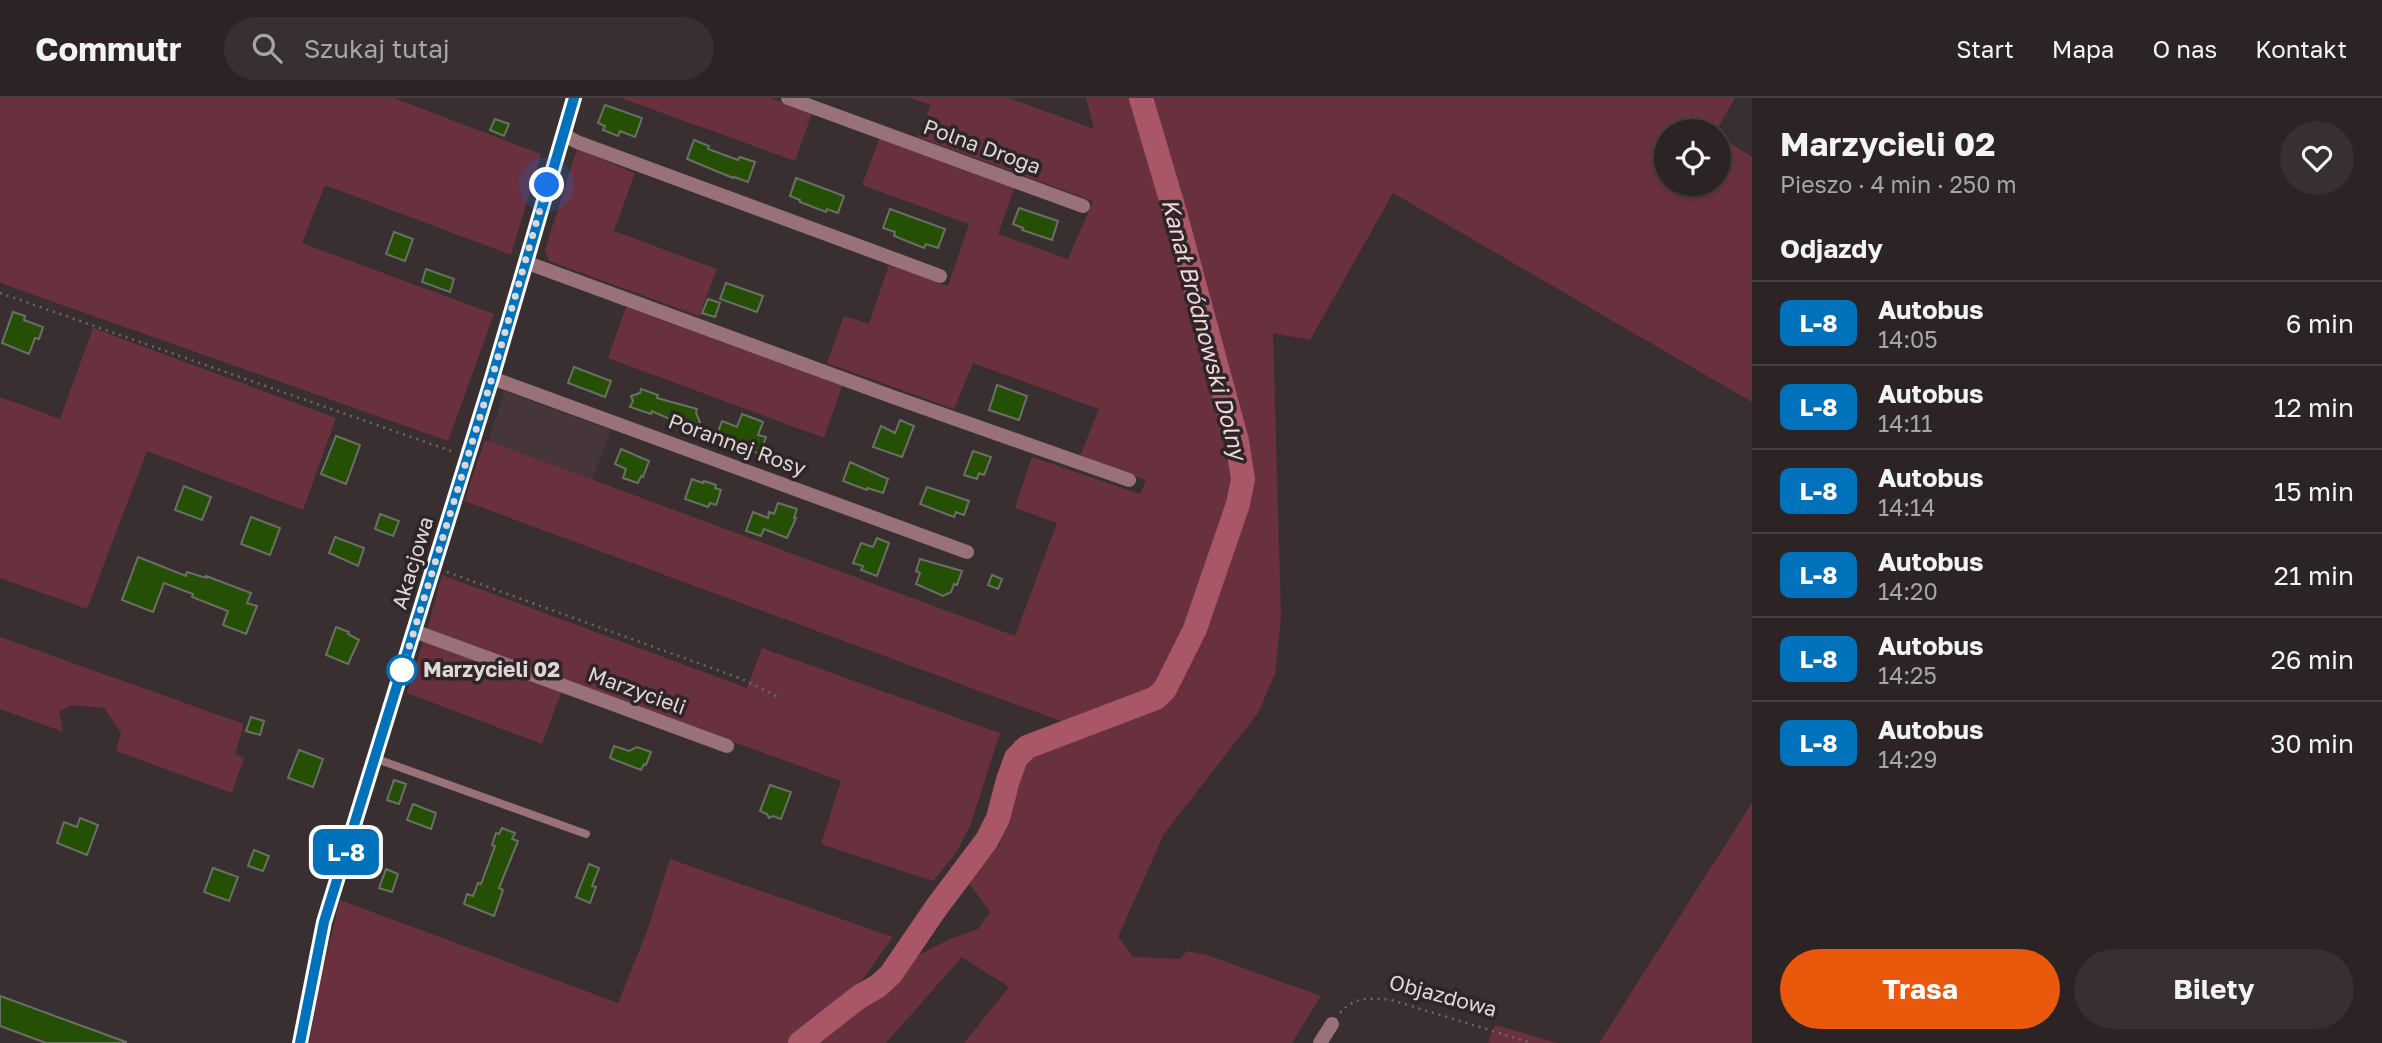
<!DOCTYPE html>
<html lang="pl">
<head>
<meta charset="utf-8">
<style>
	body { margin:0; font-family:"Golos Text",sans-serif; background:#372f31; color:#f1f3f6; height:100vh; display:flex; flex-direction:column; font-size:26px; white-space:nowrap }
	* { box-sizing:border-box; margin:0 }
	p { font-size:23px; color:#a6a4a6 }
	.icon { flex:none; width:38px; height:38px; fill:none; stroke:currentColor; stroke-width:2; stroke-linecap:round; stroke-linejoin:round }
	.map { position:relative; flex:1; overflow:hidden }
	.sheet { display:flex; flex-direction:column; background:#2b2324; width:630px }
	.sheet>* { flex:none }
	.badge { padding:0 14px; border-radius:10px; font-size:24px; line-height:46px }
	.buttons { position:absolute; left:1654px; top:21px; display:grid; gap:14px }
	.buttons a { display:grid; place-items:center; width:77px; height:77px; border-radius:50%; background:#2b2324; box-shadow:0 2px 5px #0004,0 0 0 2px #474041; font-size:35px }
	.you { position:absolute; width:35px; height:35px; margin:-18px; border:5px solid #fff; border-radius:50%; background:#1a73e8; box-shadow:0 0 0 10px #1a73e833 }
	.map>.badge { position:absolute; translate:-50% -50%; box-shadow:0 0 0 4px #fff }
	h2 { padding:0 28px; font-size:26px; line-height:63px }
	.round { display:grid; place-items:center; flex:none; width:74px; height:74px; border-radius:37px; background:#372f31 }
	.overview { display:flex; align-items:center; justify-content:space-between; height:119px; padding:0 28px }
	h1 { font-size:33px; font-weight:700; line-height:52px }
	.primary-button { display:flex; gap:14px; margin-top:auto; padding:14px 28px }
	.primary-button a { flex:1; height:80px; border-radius:42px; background:#ea580c; color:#fff; font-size:28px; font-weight:700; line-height:80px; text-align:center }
	.primary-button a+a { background:#372f31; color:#f1f3f6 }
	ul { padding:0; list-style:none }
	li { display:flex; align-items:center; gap:21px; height:84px; padding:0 28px; border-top:2px solid #474041 }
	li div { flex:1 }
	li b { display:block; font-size:26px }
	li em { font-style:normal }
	li .badge { min-width:77px; font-weight:700; text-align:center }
	header { display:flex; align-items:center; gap:42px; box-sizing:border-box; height:98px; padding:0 35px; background:#2b2324; border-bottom:2px solid #474041 }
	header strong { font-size:33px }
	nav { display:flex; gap:38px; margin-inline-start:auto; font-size:24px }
	.search { width:490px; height:63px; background:#372f31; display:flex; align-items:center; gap:18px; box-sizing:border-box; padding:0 24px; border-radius:38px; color:#a6a4a6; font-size:26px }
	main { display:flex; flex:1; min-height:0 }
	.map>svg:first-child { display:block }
</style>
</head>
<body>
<header>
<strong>Commutr</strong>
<div class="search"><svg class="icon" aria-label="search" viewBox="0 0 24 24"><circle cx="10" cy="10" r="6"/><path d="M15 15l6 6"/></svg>Szukaj tutaj</div>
<nav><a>Start</a><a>Mapa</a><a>O nas</a><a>Kontakt</a></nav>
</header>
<main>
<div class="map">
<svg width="1752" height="945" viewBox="0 0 1752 945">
	<rect width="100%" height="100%" fill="#392f30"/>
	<path fill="#473639" d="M504,293L611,332L592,382L488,345Z"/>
	<path fill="#68313d" d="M0,0H394L541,56L511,157L325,87L302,145L494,216L448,343L0,185Z
		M621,0H770L812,15L795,63Z
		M911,0H1009L1094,31L1086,0H1735L1716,33H1666V86H1718L1719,38L1752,59V304L1393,95L1310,242L1273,235L1281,518L1275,576L1258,615L1164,736L1118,839L1133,859L1180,861L1187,853L1207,857L1321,898L1292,945H964L1009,889L962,859L886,945H309L322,875L340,802L618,905L647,833L670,761L893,839L862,882L838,902L855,914L911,861L952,840L978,831L990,814L969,785L1000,746L1028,657L1013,643L1061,623L464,403L485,342L1015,538L1057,425L1015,410L1032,359L1140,396L1146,382L1080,358L1099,311L973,265L954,311L827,265L844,218L869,226L889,167L948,188L969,126L862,87L880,39L1015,88L998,136L1068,161L1093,103L918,39L931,7Z
		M577,51L635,75L614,133L717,171L699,218L549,163L545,152Z
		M626,209L842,288L824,340L608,260Z
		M93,230L336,320L303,412L147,353L87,511L0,480V299L60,321Z
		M442,477L747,590L762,550L1000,635L970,728L956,755L933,783L821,746L841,683L427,532Z
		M0,539L244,626L235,656L244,660L232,695L116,653L121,635L104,610L71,607L59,614L63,634L0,611Z
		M424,541L562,592L542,646L407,595Z
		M1752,705V945H1599Z
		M1495,927L1558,945H1488Z"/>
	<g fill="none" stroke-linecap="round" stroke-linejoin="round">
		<path stroke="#a95667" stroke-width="24" d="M800,945L859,899L878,888L891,876L936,810L987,742L998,720L1008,682L1016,660L1027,649L1156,600L1165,591L1195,531L1238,406L1243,381L1237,343L1175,115L1141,0"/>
	</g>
	<path fill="#244f04" stroke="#6a7067" stroke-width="2" d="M605,7L642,20L635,39L620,33L618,38L603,32L605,28L598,25Z
		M495,21L509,26L504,38L490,32Z
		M694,42L709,48L708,51L738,62L740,59L755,64L748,84L734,79L733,80L687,61Z
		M796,80L844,98L838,115L827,111L826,114L800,104V102L790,98Z
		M1019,110L1058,123L1052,142L1022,132L1023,130L1013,126Z
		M890,111L945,131L938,150L926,146L924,150L894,138L895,134L883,130Z
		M394,134L413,141L405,163L386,156Z
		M426,171L454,181L450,194L422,184Z
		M726,185L763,198L757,214L720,201Z
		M708,201L720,205L715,219L702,215Z
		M13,214L25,218L24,222L43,229L39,241L35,240L29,256L2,245Z
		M574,269L611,283L605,299L568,285Z
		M997,287L1027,298L1019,322L989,312Z
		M641,291L658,297L657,300L697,311L696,315L700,324L696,326L694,332L652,313L651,316L630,309L633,303L631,298L640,295Z
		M742,316L763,324L758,337L766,339L760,356L716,340L722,323L737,329Z
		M900,322L914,328L902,359L873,349L881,328L895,335Z
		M336,338L360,347L346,386L321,376Z
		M621,351L649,363L643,379L641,378L638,385L623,380L626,371L615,366Z
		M973,353L991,359L984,377L979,375L977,381L964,377Z
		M850,364L888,381L883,395L868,390L867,392L843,383Z
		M692,381L703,385L704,383L716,387L715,390L721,392L716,407L710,405L708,409L685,401Z
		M184,388L211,399L202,422L175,412Z
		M927,389L969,403L964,417L956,414L954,419L920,406Z
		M778,405L797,411L794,420H796L787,440L764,431L761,438L746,433L753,414L768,420L769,414L774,416Z
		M380,416L399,423L393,438L375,431Z
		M251,419L280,430L270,457L241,446Z
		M335,439L364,450L358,468L329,455Z
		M877,440L889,445L877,478L861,472L863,468L853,465L861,445L873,449Z
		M138,459L186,478L187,474L206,480V478L251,495L247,505L257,508L246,536L223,527L228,513L192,499L193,496L164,485L153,514L122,502Z
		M920,461L962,473L957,487L954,486L951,494L943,498L916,486L920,475L916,473Z
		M992,477L1002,481L998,491L988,487Z
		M336,529L349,534L348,536L359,542L348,566L326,557Z
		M251,619L264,623L260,637L246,633Z
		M614,648L629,653L637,649L651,654L646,667L644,666L641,672L610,660Z
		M299,652L323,661L313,689L288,680Z
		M394,682L406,686L399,706L387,702Z
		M770,687L791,694L781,721L773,718L769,720L767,716L760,713Z
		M413,706L436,715L431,731L407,722Z
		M80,720L98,727L87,757L57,745L64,724L77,729Z
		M502,730L515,735L512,741L518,743L499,790L503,792L494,818L464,806L467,796L473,798L478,785L481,786L495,748L492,747L496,735L499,736Z
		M254,752L269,758L263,773L248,768Z
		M589,766L599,770L592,788L596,789L590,805L576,799Z
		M213,770L238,779L229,803L204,794Z
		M386,771L398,776L392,794L379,790Z
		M0,898L126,944V945H46L0,928Z"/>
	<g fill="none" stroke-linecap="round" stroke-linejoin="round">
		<path stroke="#6f6667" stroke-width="2.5" stroke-dasharray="2 5" stroke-linecap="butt" d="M0,195L454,354
			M447,474L742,581L778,599
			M1340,915C1355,898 1370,900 1391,902L1532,945"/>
		<path stroke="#987278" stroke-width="8" d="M374,660L586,736"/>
		<path stroke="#987278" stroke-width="14" d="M788,0L1083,108
			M563,36L577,44L940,178
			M525,164L893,299L1129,382
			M492,280L967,454
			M414,533L727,648
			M1320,945L1332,926"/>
		<path stroke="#d295a0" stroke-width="14" d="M300,945L324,824L492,280L574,0"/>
	</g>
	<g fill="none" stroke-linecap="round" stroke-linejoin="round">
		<g stroke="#fff" stroke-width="16">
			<path id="line" d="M300,945L324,824L492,280L574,0"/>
		</g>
		<use href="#line" stroke="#0072bc" stroke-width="10"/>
		<path stroke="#ded7d8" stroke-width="7" stroke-dasharray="0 12.6" d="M402,572L492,280L547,87"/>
	</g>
	<circle fill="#fff" stroke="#0072bc" stroke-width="3.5" cx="402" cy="572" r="14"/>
	<g text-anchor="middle" stroke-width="7" stroke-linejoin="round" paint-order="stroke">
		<g font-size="21" fill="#ded7d8" stroke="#2f2527">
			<text transform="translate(982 49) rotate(20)" y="7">Polna Droga</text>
			<text transform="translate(737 347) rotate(20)" y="7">Porannej Rosy</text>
			<text transform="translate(413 465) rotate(-73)" y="7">Akacjowa</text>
			<text transform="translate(637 593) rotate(20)" y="7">Marzycieli</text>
			<text transform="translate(1443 898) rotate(15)" y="7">Objazdowa</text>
		</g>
		<g font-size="21" font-weight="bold" fill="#ded7d8" stroke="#2f2527" text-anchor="start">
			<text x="423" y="579">Marzycieli 02</text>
		</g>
		<g font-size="23" font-style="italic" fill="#efd6da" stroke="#2f2527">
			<text transform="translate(1204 231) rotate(75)" y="8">Kanał Bródnowski Dolny</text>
		</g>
	</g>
</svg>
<div class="buttons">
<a><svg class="icon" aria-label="locate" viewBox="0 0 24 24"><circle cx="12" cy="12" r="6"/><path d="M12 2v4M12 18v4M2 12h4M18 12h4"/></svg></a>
</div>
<div class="you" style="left:547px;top:87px"></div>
<b class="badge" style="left:346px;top:754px;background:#0072bc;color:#fff">L-8</b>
</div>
<section class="sheet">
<div class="overview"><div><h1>Marzycieli 02</h1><p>Pieszo · 4 min · 250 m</p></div><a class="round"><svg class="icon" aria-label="heart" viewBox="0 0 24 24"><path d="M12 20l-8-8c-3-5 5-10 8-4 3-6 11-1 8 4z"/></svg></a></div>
<h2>Odjazdy</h2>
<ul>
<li><span class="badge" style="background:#0072bc;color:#fff">L-8</span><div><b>Autobus</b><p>14:05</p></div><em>6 min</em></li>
<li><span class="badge" style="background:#0072bc;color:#fff">L-8</span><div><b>Autobus</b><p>14:11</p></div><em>12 min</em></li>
<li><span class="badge" style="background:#0072bc;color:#fff">L-8</span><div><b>Autobus</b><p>14:14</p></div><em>15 min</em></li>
<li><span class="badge" style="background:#0072bc;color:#fff">L-8</span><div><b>Autobus</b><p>14:20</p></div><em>21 min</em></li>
<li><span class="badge" style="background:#0072bc;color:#fff">L-8</span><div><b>Autobus</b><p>14:25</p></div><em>26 min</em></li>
<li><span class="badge" style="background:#0072bc;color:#fff">L-8</span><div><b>Autobus</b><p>14:29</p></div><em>30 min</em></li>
</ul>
<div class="primary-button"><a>Trasa</a><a>Bilety</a></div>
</section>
</main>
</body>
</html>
